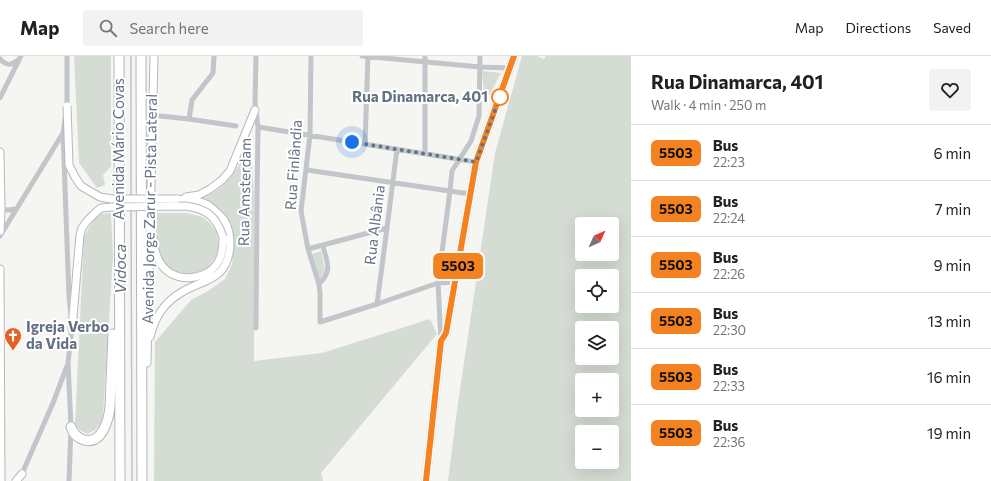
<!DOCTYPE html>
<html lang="en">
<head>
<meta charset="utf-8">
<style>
	body { margin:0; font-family:Commissioner,sans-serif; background:#f2f2f2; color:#202124; height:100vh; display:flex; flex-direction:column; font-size:15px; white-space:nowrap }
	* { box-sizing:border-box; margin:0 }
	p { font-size:13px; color:#757577 }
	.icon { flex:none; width:22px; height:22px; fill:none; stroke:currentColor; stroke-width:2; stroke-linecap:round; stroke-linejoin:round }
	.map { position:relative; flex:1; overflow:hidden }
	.panel { display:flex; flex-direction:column; background:#fff; width:360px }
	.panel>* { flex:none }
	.badge { padding:0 8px; border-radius:6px; font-size:14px; line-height:26px }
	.needle { width:26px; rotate:45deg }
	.buttons { position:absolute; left:575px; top:161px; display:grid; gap:8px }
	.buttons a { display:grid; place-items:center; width:44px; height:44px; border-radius:4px; background:#fff; box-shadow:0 4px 16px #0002; font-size:20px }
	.you { position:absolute; width:20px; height:20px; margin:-10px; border:3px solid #fff; border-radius:50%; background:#1a73e8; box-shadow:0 0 0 6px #1a73e833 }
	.map>.badge { position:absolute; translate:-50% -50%; box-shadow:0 0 0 2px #fff }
	.round { display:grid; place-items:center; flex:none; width:42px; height:42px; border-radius:4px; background:#f2f2f2 }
	.head { display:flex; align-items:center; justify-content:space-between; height:68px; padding:0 20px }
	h1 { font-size:19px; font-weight:700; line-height:30px }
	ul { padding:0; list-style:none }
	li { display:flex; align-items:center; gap:12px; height:56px; padding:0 20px; border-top:1px solid #e0e0e0 }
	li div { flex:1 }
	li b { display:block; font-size:15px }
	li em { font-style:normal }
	li .badge { min-width:44px; font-weight:700; text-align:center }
	header { display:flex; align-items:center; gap:24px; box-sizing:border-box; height:56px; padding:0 20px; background:#fff; border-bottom:1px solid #e0e0e0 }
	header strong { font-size:19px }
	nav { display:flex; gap:22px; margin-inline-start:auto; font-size:14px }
	.search { width:280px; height:36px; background:#f2f2f2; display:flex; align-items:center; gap:10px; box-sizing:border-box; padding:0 14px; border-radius:4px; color:#757577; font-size:15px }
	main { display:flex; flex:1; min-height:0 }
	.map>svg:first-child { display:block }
</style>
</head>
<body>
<header>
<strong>Map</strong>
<div class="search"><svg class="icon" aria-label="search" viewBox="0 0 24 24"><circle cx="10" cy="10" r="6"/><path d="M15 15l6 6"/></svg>Search here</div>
<nav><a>Map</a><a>Directions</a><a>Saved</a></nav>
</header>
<main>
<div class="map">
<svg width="631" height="425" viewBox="0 0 631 425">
	<rect width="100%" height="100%" fill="#f5f5f1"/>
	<path fill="#d5dcd3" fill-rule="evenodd" d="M74,0H111V110L103,119L105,129L97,132L79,107Z
		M522,0H537L544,3L546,0H631V425H448L456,361L495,97ZM582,168H612V198H582ZM582,220H612V250H582ZM582,272H612V302H582ZM582,324H612V354H582ZM582,376H612V406H582Z
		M482,15L501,17L485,47Z
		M251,87L254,140V305L322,297L430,263L437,278L321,417L323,425H154L155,286L191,244L208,235L225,223L232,208L234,187L230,167L217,151L202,143C209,139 217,135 223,129C236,118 243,101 251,87Z
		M111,157L113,200L103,360C100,370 97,374 87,378L80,374L75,369L84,180L93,165L101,158Z
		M157,157H187L203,161L210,167L217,177L219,192L216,201L207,213L193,219L173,215L162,204L158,191L156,176Z
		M321,195L325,214L320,223L312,198Z"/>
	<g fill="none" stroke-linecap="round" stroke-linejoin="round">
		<path stroke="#bbc5ca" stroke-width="1.5" d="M131,0V141
			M131,153L132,425"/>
		<g stroke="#b4b9be" stroke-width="9">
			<path id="secondary" d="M0,96L1,153L0,175
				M186,141L199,139L210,133L222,124L230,115L255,54
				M153,182C154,193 157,205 165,213C180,228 212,223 220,202C223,195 223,188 223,181
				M0,213L1,425
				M72,273L77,214
				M150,281C156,255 170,240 194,230C203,226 213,223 220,216C232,203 233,179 224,164C221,160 217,157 213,153C211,152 209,149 206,148C197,144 186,144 176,143
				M147,307L154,0
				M16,425L22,418
				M426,425L441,285L446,277L476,106L514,0"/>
		</g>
		<g stroke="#b3b6b9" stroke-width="11">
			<path id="motorway" d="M119,0L120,425
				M141,0L142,425
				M71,371C73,377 77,382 84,384C102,389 109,363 110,350L113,278"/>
		</g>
		<path stroke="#c2c5c9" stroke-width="5" d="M311,0L310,79L301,155L308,193L319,228L320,237V266L377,248L438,227L455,226
			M362,0L480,11L511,12
			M425,0V98
			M0,3C6,10 11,10 18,4
			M0,42L21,0
			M67,53V0
			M160,60L189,63L236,70
			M65,63L63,77L69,241L71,259
			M189,63L192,44L213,17L214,0
			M258,71L476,106
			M365,88L368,0
			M307,114L470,138
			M1,153L7,154L16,153
			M0,180L63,77
			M308,193L387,172
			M319,228C333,214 327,207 323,190
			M377,248L387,172L397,93
			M256,272L257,140L258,71L255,47L256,0
			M441,285L438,227L450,135L452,115L471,85L479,60L480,0
			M21,420L53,347L67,310
			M69,425L71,371L68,307L72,270"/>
		<use href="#secondary" stroke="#fff" stroke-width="7"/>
		<use href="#motorway" stroke="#fff" stroke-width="9"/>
		<g stroke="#b4b9be" stroke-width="9" stroke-linecap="butt">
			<path id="secondary-bridge" d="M67,50L69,109L75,121L81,130L100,141L112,143H176
				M77,214L80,179L82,172L87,165L95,157L101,152L112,151L186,150C207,153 216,160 223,181"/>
		</g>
		<use href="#secondary-bridge" stroke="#fff" stroke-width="7"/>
	</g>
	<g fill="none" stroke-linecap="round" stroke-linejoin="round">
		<g stroke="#fff" stroke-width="9">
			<path id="line" d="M426,425L441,285L446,277L476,106L514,0"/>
		</g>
		<use href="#line" stroke="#f58220" stroke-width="6"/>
		<path stroke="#647282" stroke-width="4" stroke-dasharray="0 7.2" d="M352,86L476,106L500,41"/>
	</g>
	<defs>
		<g id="church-pin" transform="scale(0.9)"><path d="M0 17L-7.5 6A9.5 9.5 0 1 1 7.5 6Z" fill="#e26225" stroke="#fff"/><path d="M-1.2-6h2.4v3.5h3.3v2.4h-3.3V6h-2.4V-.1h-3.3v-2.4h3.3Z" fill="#fff"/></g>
	</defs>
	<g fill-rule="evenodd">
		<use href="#church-pin" x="13" y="280"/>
	</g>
	<circle fill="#fff" stroke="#f58220" stroke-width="2" cx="500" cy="41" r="8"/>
	<g text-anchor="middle" stroke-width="4" stroke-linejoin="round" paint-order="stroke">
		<g font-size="15" font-weight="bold" fill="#647282" stroke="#fff" text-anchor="end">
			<text x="488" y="46">Rua Dinamarca, 401</text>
		</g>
		<g font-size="15" fill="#647282" stroke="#fff">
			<text transform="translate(119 93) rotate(-90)" y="5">Avenida Mário Covas</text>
			<text transform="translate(294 109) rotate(-86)" y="5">Rua Finlândia</text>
			<text transform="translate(245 136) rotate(-89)" y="5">Rua Amsterdam</text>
			<text transform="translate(150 153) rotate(-89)" y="5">Avenida Jorge Zarur - Pista Lateral</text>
			<text transform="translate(375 169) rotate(-83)" y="5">Rua Albânia</text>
		</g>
		<g font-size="15" font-weight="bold" fill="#647282" stroke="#fff" text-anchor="start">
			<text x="26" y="276">Igreja Verbo<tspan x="26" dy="17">da Vida</tspan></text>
		</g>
		<g font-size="16" font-style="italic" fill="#60747f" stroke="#fff">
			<text transform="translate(120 213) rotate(-90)" y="6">Vidoca</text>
		</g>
	</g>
</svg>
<div class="buttons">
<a><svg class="needle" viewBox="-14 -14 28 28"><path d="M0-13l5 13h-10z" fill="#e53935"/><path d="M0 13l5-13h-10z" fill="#757577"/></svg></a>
<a><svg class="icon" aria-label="locate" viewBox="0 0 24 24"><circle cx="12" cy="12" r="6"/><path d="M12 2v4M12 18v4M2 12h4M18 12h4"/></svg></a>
<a><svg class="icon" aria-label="layers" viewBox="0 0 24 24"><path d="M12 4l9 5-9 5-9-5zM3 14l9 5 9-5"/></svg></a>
<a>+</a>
<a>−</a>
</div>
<div class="you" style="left:352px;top:86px"></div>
<b class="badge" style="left:458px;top:210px;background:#f58220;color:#111">5503</b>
</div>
<section class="panel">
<div class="head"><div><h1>Rua Dinamarca, 401</h1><p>Walk · 4 min · 250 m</p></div><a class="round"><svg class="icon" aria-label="heart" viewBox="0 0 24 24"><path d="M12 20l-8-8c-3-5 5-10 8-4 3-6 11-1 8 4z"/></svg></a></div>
<ul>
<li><span class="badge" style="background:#f58220;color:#111">5503</span><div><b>Bus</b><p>22:23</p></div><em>6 min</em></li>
<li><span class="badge" style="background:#f58220;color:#111">5503</span><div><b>Bus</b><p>22:24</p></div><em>7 min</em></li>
<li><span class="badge" style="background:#f58220;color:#111">5503</span><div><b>Bus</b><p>22:26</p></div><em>9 min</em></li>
<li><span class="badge" style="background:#f58220;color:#111">5503</span><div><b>Bus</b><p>22:30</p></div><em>13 min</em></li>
<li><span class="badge" style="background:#f58220;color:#111">5503</span><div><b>Bus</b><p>22:33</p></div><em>16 min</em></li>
<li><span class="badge" style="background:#f58220;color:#111">5503</span><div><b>Bus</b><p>22:36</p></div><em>19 min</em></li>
</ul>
</section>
</main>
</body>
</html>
